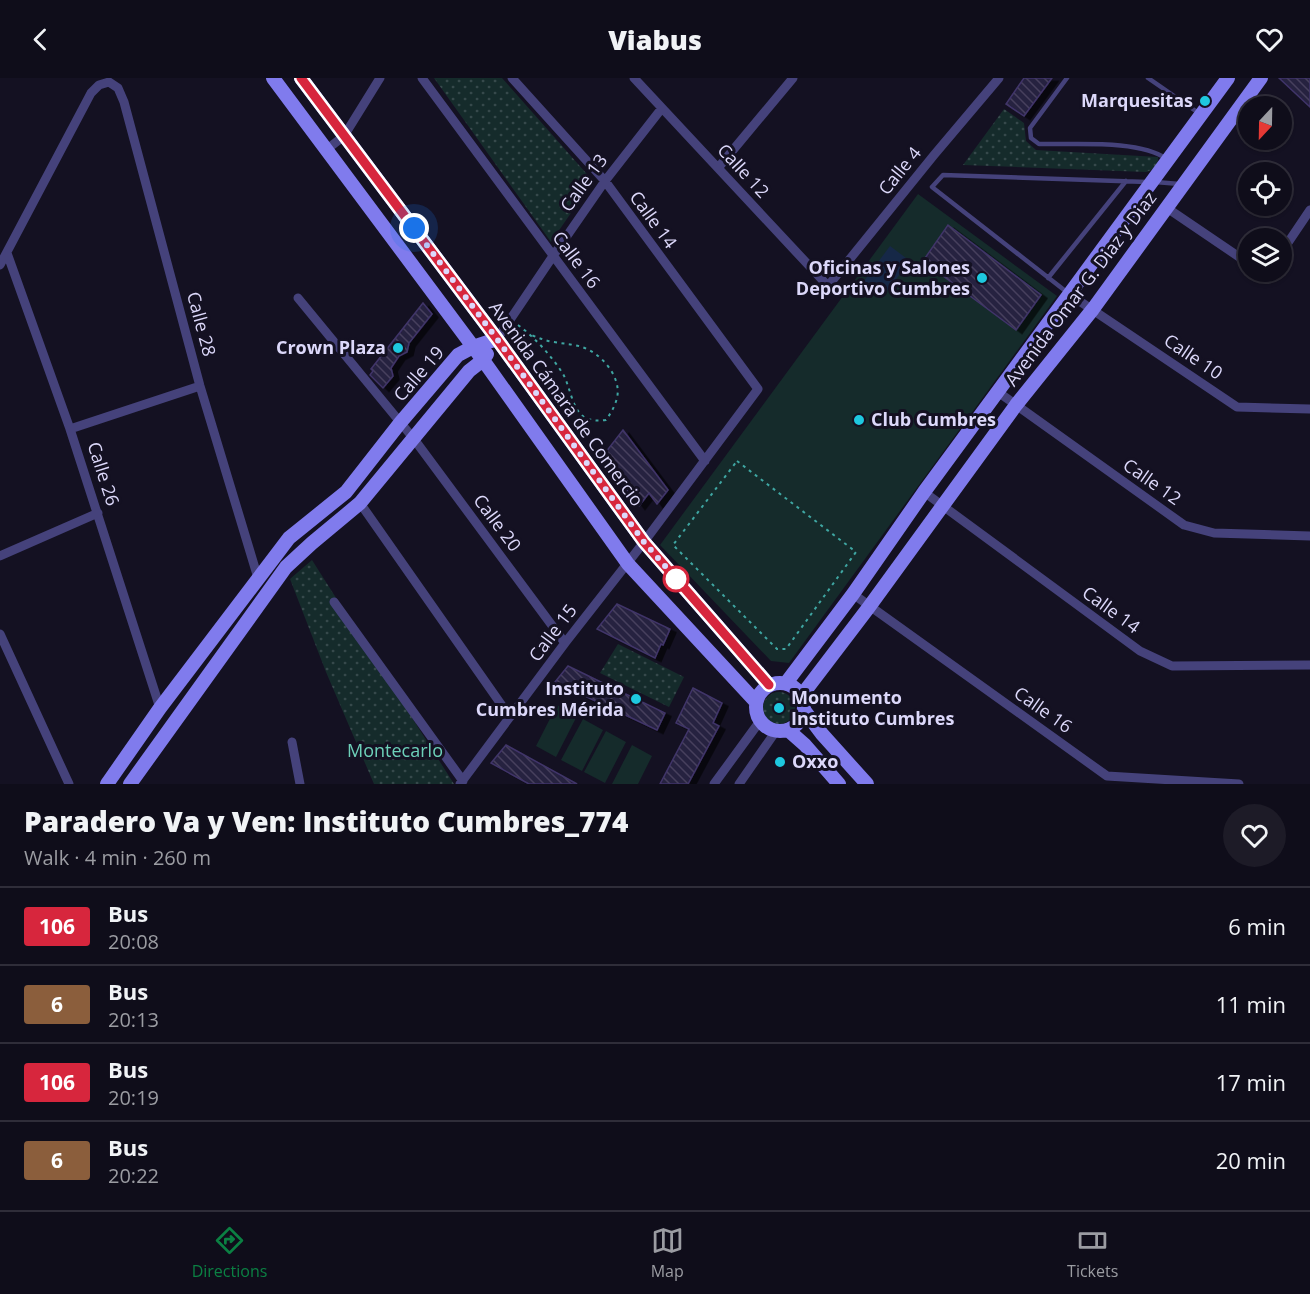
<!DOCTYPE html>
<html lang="en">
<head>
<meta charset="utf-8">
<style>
	body { margin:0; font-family:"Open Sans",sans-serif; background:#1d1b27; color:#f1f3f6; height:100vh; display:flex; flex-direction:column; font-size:22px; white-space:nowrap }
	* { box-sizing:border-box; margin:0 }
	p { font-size:20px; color:#9b9ca2 }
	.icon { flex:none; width:33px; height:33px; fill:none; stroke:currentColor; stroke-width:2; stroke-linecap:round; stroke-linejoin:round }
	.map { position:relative; height:706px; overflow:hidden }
	.side { display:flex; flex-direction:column; background:#0f0d1a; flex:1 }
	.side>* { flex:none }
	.badge { padding:0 12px; border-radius:4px; font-size:21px; line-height:39px }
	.needle { width:39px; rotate:202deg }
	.controls { position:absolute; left:1238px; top:18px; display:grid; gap:12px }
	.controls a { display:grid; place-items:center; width:54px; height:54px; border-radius:50%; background:#0f0d1a; box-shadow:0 2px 4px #0004,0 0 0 2px #2f2d39; font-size:30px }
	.you { position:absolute; width:30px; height:30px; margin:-15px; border:4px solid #fff; border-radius:50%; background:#1a73e8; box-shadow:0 0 0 9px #1a73e833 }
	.map>.badge { position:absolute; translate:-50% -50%; box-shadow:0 0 0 3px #fff }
	.round { display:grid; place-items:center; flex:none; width:63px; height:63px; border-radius:32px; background:#1d1b27 }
	.overview { display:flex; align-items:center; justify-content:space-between; height:102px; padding:0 24px }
	h1 { font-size:28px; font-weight:800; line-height:45px }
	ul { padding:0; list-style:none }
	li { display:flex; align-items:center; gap:18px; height:78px; padding:0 24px; border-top:2px solid #2f2d39 }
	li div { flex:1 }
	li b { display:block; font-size:22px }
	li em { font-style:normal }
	li .badge { min-width:66px; font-weight:700; text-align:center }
	header { display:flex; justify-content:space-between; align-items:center; height:78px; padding:0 24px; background:#0f0d1a; font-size:27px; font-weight:800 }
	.menu { display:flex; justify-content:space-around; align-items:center; height:84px; border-top:2px solid #2f2d39; background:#0f0d1a; font-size:16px; color:#9b9ca2 }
	.menu a { display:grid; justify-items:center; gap:3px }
	.menu .active { color:#0b8043 }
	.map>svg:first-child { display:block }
</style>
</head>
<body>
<header><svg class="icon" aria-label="back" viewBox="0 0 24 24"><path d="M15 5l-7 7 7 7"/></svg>Viabus<svg class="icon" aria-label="heart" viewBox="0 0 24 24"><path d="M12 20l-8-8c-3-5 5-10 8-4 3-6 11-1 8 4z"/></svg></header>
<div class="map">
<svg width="1310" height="706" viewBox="0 0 1310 706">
	<defs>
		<pattern id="grass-dots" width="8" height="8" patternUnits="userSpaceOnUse" patternTransform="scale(1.5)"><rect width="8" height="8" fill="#152b2b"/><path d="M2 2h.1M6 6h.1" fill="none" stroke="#36494b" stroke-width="1.8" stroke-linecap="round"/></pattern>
		<pattern id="building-back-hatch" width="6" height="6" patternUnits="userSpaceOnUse" patternTransform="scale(1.5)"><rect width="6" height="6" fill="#272041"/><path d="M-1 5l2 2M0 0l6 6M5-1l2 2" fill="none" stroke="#46405d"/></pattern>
		<filter id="shadow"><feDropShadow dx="6" dy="3.5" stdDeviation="0" flood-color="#0009"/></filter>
	</defs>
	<rect width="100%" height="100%" fill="#141122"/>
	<path fill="url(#grass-dots)" d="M434,0H502L593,103L551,164Z
		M1004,31L1024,45L1026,63L1036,72L1158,79C1159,87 1153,92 1146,94L963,87Z
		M312,482L454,706H374L326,594L290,501Z
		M618,566L684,599L669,629L600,595Z
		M763 630a16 16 0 1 1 32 0a16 16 0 1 1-32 0Z"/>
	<path fill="#152b2b" d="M918,116L1057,218L789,585L771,583L660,467Z
		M557,627L577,638L556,679L536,668Z
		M583,641L603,652L582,693L561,682Z
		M606,653L626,664L605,705L584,694Z
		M632,667L652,678L638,706H612Z"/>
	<path fill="#162847" d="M890,168L910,183L884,217L864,203Z"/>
	<path fill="url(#building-back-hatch)" stroke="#403569" stroke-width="1.5" filter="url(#shadow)" d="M1024,0H1052L1024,38L1006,26Z
		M1279,0H1310V29Z
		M948,147L1041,217L1016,252L923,183Z
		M423,225L432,236L409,265L407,274L399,278L391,290L393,298L383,310L370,297L373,293L371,291Z
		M623,352L668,412L657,426L649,415L639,428L602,379Z
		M617,526L670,551L663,567L661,566L655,580L597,551Z
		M568,588L665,635L657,652L555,604Z
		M693,610L722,625L713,645L719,648L688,706H660L689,651L676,645Z
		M506,667L577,706H529L491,685Z"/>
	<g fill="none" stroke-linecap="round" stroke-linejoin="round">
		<path stroke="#3fa6a2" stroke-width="2" stroke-dasharray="3 4.5" stroke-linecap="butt" d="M518,247C535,260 551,277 563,296C570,308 572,331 584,339C591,343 598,343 606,342C611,335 615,328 617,320C622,299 601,275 582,269C573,266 564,266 554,264C546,263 539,260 531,257
			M737,383L856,474L786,571H777L673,467Z"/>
		<path stroke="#45427b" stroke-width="4.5" d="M1067,0L1030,50L1031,60L1039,66C1075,67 1138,61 1167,81
			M1148,0L1200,36
			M1155,104L1180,106
			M1048,200L1126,103
			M1068,215L932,109L943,97L1147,104"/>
		<path stroke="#45427b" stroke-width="9" d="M422,0L705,383
			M634,0L828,208L934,77L999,0
			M109,4L118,10L124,24L200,308L258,500
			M326,72L344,58L380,0
			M718,90L793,0
			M1167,130L1248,185
			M7,175L70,351L160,630
			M1281,175L1310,132
			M0,187L91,15L99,7L109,4
			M1261,194L1266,197L1269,194
			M1069,216L1237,329L1310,331
			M298,220L414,361L565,565
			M497,261L553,178L605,103L662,30
			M998,314L1184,447L1214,455L1310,458
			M70,351L200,308
			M924,414L1140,573L1172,588L1310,587
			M360,425L510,639
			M0,478L98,435
			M853,516L1107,698L1239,706
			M334,524L463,703
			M0,556L69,706
			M292,664L300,706
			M460,706L565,565L644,464L758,311L605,103L512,0
			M714,706L760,643
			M739,706L776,653"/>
		<path stroke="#807bed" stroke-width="14" d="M273,0L483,282L628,486L756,624
			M301,0L497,261L644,464L769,607
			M756 629a24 24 0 1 1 48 0a24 24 0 1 1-48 0Z
			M786,605L853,516L924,414L1228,0
			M802,617L869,529L1016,327L1093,231L1261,0
			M804,632L822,656L867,706
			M788,652L805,667L839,706
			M107,706L160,630L289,460L346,414L400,345L458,277L473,269L497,261
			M130,706L286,489L312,465L360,425L469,293L483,282L487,276"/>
	</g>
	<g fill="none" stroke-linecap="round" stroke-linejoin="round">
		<g stroke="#fff" stroke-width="14">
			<path id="line" d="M301,0L497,261L644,464L769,607"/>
		</g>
		<use href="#line" stroke="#d7263d" stroke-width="9"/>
		<path stroke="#dcd8fa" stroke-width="6" stroke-dasharray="0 10.8" d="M414,150L497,261L644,464L679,504L676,501"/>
	</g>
	<g fill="#1ec8df" stroke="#141122" stroke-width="2">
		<circle cx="1205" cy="23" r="6"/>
		<circle cx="982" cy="200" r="6"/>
		<circle cx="398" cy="270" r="6"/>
		<circle cx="859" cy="342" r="6"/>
		<circle cx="636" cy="621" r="6"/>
		<circle cx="779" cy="630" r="6"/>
		<circle cx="780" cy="684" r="6"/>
	</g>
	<circle fill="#fff" stroke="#d7263d" stroke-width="3" cx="676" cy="501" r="12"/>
	<g text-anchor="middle" stroke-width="6" stroke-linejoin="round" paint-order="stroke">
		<g font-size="18" font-weight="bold" fill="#dcd8fa" stroke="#141122" text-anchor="end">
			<text x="1193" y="29">Marquesitas</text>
			<text x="970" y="196">Oficinas y Salones<tspan x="970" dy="21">Deportivo Cumbres</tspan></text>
			<text x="386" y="276">Crown Plaza</text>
			<text x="871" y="348" text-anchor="start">Club Cumbres</text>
			<text x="624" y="617">Instituto<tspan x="624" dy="21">Cumbres Mérida</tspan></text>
			<text x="791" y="626" text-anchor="start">Monumento<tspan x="791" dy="21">Instituto Cumbres</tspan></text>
			<text x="792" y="690" text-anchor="start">Oxxo</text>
		</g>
		<g font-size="18" fill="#dcd8fa" stroke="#141122">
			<text transform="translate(743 93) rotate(47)" y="6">Calle 12</text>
			<text transform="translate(900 93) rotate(-51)" y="6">Calle 4</text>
			<text transform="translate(584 105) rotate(-54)" y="6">Calle 13</text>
			<text transform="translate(653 142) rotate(54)" y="6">Calle 14</text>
			<text transform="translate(576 182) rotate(53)" y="6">Calle 16</text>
			<text transform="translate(1081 211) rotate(-53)" y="6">Avenida Omar G. Diaz y Diaz</text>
			<text transform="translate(201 246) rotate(75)" y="6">Calle 28</text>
			<text transform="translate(1193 279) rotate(34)" y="6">Calle 10</text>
			<text transform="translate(419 296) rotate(-49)" y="6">Calle 19</text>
			<text transform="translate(566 326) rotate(54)" y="6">Avenida Cámara de Comercio</text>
			<text transform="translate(103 396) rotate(72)" y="6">Calle 26</text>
			<text transform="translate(1152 404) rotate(35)" y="6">Calle 12</text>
			<text transform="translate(497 445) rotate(53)" y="6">Calle 20</text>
			<text transform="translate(1111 532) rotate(36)" y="6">Calle 14</text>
			<text transform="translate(553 555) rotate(-53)" y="6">Calle 15</text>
			<text transform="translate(1043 632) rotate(35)" y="6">Calle 16</text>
		</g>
		<g font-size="18" fill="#6dd0b9" stroke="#141122">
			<text x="395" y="679">Montecarlo</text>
		</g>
	</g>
</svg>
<div class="controls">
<a><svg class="needle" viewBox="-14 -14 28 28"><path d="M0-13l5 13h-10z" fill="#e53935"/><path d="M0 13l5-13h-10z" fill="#9b9ca2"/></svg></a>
<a><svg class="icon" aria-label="locate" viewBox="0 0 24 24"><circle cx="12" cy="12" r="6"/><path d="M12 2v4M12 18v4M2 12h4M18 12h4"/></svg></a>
<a><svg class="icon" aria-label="layers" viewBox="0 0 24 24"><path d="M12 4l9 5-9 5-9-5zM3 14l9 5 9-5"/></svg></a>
</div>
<div class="you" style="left:414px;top:150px"></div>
</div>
<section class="side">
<div class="overview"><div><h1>Paradero Va y Ven: Instituto Cumbres_774</h1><p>Walk · 4 min · 260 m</p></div><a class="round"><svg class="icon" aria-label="heart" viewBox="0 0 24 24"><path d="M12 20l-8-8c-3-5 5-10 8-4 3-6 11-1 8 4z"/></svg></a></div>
<ul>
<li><span class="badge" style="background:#d7263d;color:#fff">106</span><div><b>Bus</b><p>20:08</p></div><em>6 min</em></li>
<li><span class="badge" style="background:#8b5e3c;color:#fff">6</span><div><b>Bus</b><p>20:13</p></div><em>11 min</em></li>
<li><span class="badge" style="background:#d7263d;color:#fff">106</span><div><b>Bus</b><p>20:19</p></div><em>17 min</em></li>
<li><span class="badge" style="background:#8b5e3c;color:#fff">6</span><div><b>Bus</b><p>20:22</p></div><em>20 min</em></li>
</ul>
</section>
<nav class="menu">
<a class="active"><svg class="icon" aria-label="directions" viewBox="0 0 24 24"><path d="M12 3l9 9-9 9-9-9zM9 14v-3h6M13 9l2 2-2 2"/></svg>Directions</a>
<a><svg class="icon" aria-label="map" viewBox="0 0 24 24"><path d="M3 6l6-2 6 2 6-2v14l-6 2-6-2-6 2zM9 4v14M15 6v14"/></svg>Map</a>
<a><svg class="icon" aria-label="tickets" viewBox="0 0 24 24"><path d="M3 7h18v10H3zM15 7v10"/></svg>Tickets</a>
</nav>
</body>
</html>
